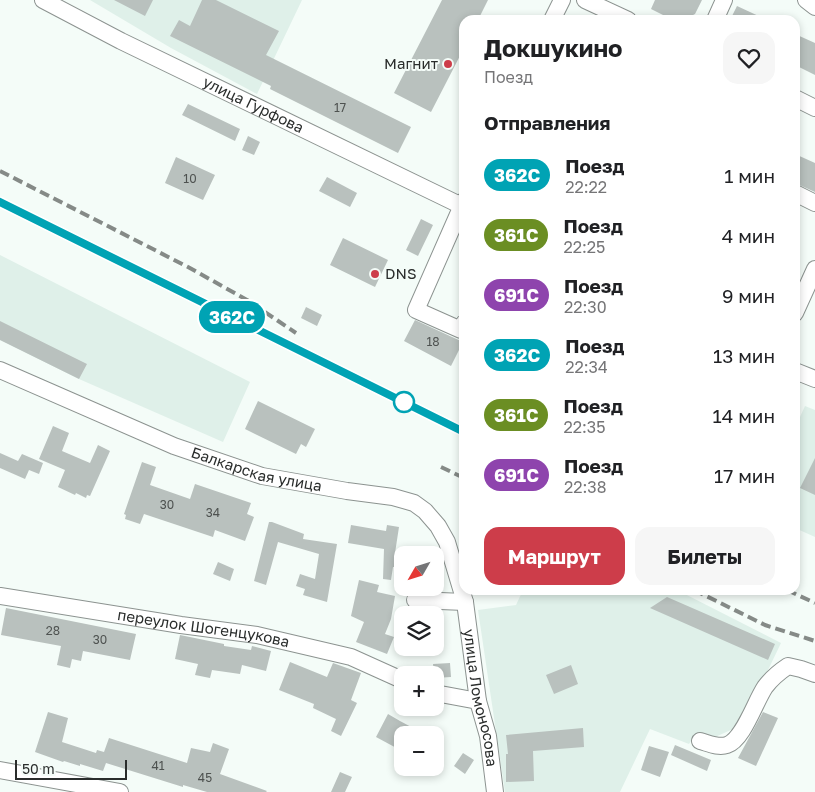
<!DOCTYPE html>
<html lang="ru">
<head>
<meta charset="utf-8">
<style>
	body { margin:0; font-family:"Golos Text",sans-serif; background:#f6f6f6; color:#202124; height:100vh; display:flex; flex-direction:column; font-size:19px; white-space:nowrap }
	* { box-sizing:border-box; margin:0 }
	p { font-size:16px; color:#757577 }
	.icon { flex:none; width:28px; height:28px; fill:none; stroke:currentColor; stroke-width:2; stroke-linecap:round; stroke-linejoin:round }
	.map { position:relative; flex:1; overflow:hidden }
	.side { position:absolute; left:459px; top:15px; width:341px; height:580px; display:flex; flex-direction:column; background:#fff; border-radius:15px; box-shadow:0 2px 8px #0003 }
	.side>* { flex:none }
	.badge { padding:0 10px; border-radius:16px; font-size:18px; line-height:32px }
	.needle { width:32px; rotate:231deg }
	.controls { position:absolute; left:394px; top:546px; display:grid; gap:10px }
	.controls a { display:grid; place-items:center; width:50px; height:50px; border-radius:10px; background:#fff; box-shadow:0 2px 8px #0003; font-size:25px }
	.scale { position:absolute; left:15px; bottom:12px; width:112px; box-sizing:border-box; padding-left:5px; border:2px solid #2a2d2c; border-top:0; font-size:14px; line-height:18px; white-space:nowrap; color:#2a2d2c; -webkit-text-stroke:4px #f4fcf8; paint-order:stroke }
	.map>.badge { position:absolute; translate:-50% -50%; box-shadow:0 0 0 2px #fff }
	h2 { padding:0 25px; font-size:19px; line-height:45px }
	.round { display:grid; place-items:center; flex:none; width:52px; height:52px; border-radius:15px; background:#f6f6f6 }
	.head { display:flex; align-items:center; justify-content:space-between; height:85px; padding:0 25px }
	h1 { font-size:24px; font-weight:700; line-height:38px }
	.button { display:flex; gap:10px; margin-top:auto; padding:10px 25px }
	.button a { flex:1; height:58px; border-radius:15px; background:#cd3d4a; color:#fff; font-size:20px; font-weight:700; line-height:58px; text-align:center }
	.button a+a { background:#f6f6f6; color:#202124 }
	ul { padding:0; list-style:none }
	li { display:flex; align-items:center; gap:15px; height:60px; padding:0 25px }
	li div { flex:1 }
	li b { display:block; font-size:19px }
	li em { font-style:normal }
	li .badge { min-width:55px; font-weight:700; text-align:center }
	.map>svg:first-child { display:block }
</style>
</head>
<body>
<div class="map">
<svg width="815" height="792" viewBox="0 0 815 792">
	<rect width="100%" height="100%" fill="#f4fcf8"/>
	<path fill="#dff0e9" d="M90,0H302L257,94L171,48Z
		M0,255L250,382L223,442L79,379L0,340Z
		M805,406L815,410V537L795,528V428Z
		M523,590H677L781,643L769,668L733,729L713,738L696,733L689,744L650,729L620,792H505L478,610L516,605Z"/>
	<path fill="#b9c1be" d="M114,0H153L145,16Z
		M202,0H216L279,31L266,55L411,127L398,153L270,89L271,86L170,36L179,20L190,26Z
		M442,0H488L478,20H464V48L431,112L394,93Z
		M655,0H702L695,14L683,20H673L651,9Z
		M737,6L767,20H730Z
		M795,34L815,43V75L795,65Z
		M188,104L240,129L235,141L182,115Z
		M248,136L260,142L254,155L242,150Z
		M795,154L815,163V192L795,183Z
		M176,157L215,175L203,200L165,183Z
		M327,177L357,193L350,207L319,191Z
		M421,219L433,225L418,256L406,250Z
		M343,238L388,260L375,287L330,265Z
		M306,307L322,315L317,326L301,318Z
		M415,320L463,342L451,366L404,341Z
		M0,321L87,364L79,379L0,340Z
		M258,401L315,429L306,447L301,444L296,454L245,429Z
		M53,426L69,433L62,451L90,463L98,445L110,451L90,496L87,495L86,498L76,493L75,495L58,487L65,470L39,459Z
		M0,453L18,461L22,454L43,463L39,474L29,470L25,479L0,468Z
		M815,458V495L800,488Z
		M142,462L156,467L150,485L190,499L195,484L251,503L247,514L254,517L245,541L215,530L213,537L144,514L140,524L125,519L126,515L124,514Z
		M269,522H272L304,534L303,539L337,544L327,602L303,595L305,589L296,586L300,574L315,579L319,554L278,542L266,585L254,581Z
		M351,525L386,531L387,525L399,527L395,553H401V567H393L391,580L383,579L384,549L348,543Z
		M218,562L234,569L230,581L213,574Z
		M359,580L379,585L377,592L395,596L391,619L385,634L394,637L387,654L356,642L364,622L351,616Z
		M667,597L775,644L768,660L650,608Z
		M6,608L136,634L130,660L83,651L81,661L72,659L70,668L57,665L61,646L1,635Z
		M180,635L224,644V646L251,650L252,646L271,651L266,671L242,665L240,674L212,670L210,678L195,675L198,664L175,659Z
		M290,662L327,677L333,663L361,673L351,700L357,703L341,736L331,731L336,719L313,708L314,704L279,690Z
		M450,663L451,677L435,678L433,664Z
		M571,665L578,684L554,694L546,675Z
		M48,712L68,718L62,742L96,753L97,750L104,752L109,738L187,763L191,748L210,752L213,743L229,749L220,774L267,791L266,792H207L183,785V787L106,763L103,771L80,764V766L64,761L63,762L35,752Z
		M763,712L778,718L756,766L738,758Z
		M388,714L400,721L426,735H402V751L376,737Z
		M583,728L584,747L533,751L534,781L506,782V754H508L506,735Z
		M675,745L711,760L707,771L671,755Z
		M649,746L669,752L660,777L641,770Z
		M463,753L474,760L465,774L454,766Z
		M340,772L352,777L345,792H331Z"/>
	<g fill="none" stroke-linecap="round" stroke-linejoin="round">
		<g stroke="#8c9390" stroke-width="18">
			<g id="minor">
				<path id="s1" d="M43,0L121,41L464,207"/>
				<path d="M585,0L628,20"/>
				<path d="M806,0L815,7"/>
				<path d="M552,20L562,0"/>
				<path d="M715,20L724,0"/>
				<path d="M795,98L815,108"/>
				<path d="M795,193L815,203"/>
				<path d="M464,201L416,310L461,330L464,323"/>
				<path d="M795,313L815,269"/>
				<path id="s2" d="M0,370L174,446L262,476L347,491L393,497L414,503L425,511L438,526L447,542L465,602L478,701L488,736L495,792"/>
				<path d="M795,371L815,379"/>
				<path id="s3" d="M0,596L181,625L257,635L351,657L402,680"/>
				<path d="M415,600L465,602"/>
				<path d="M435,693L478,701"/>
				<path d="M700,741C708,743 718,748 727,745C743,740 755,702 765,687C771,679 779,672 788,666L801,669L815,674"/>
				<path d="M0,770L120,792"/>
			</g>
		</g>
		<use href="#minor" stroke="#fff" stroke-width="16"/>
		<path stroke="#858a87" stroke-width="4" stroke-dasharray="10 5" stroke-linecap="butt" d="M0,171L188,267L247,300L296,333
			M0,202L464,432
			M441,467L464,478
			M694,590L765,625L815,641
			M787,590L815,603"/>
	</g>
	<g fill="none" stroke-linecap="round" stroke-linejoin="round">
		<g stroke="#fff" stroke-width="11">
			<path id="line" d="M0,202L464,432"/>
		</g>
		<use href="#line" stroke="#00a3b4" stroke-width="8"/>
	</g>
	<g fill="#cd3d4a" stroke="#f4fcf8" stroke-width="2">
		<circle cx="448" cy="64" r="5"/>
		<circle cx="375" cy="274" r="5"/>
	</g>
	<circle fill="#fff" stroke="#00a3b4" stroke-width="2.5" cx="404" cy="402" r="10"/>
	<g text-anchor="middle" stroke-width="4" stroke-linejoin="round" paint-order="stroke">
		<g font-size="12" fill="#4e5250">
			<text x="340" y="112">17</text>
			<text x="190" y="183">10</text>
			<text x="433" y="346">18</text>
			<text x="167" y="509">30</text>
			<text x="213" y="517">34</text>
			<text x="53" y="635">28</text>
			<text x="100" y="644">30</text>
			<text x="158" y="770">41</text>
			<text x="205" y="782">45</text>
		</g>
		<g font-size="15" fill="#2a2d2c" stroke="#f4fcf8" text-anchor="end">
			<text x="438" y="69">Магнит</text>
			<text x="385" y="279" text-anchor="start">DNS</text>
		</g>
		<g font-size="15" fill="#2a2d2c" stroke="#f4fcf8">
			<text dy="5" stroke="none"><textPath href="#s1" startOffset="235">улица Гурфова</textPath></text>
			<text dy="5" stroke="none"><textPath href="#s2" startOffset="276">Балкарская улица</textPath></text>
			<text dy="5" stroke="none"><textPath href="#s3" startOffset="206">переулок Шогенцукова</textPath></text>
			<text dy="5" stroke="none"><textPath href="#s2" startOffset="649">улица Ломоносова</textPath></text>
		</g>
	</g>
</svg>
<div class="controls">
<a><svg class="needle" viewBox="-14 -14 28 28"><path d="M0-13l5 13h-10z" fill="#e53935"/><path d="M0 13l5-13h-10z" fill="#757577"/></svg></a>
<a><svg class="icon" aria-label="layers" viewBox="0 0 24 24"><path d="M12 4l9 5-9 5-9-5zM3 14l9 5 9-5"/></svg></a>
<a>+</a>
<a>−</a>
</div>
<div class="scale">50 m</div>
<b class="badge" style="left:232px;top:317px;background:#00a3b4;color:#fff">362С</b>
<section class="side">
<div class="head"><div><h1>Докшукино</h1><p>Поезд</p></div><a class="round"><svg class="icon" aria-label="heart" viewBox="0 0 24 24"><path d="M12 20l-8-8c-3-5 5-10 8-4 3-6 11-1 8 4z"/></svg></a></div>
<h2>Отправления</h2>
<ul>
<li><span class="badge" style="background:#00a3b4;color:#fff">362С</span><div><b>Поезд</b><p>22:22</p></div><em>1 мин</em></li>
<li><span class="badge" style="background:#6b8e23;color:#fff">361С</span><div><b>Поезд</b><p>22:25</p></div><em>4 мин</em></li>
<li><span class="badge" style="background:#8e44ad;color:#fff">691С</span><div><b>Поезд</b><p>22:30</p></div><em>9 мин</em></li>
<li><span class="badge" style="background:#00a3b4;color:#fff">362С</span><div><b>Поезд</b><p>22:34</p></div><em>13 мин</em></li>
<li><span class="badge" style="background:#6b8e23;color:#fff">361С</span><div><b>Поезд</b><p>22:35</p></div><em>14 мин</em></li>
<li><span class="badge" style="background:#8e44ad;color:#fff">691С</span><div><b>Поезд</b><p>22:38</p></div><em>17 мин</em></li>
</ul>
<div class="button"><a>Маршрут</a><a>Билеты</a></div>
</section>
</div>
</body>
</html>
